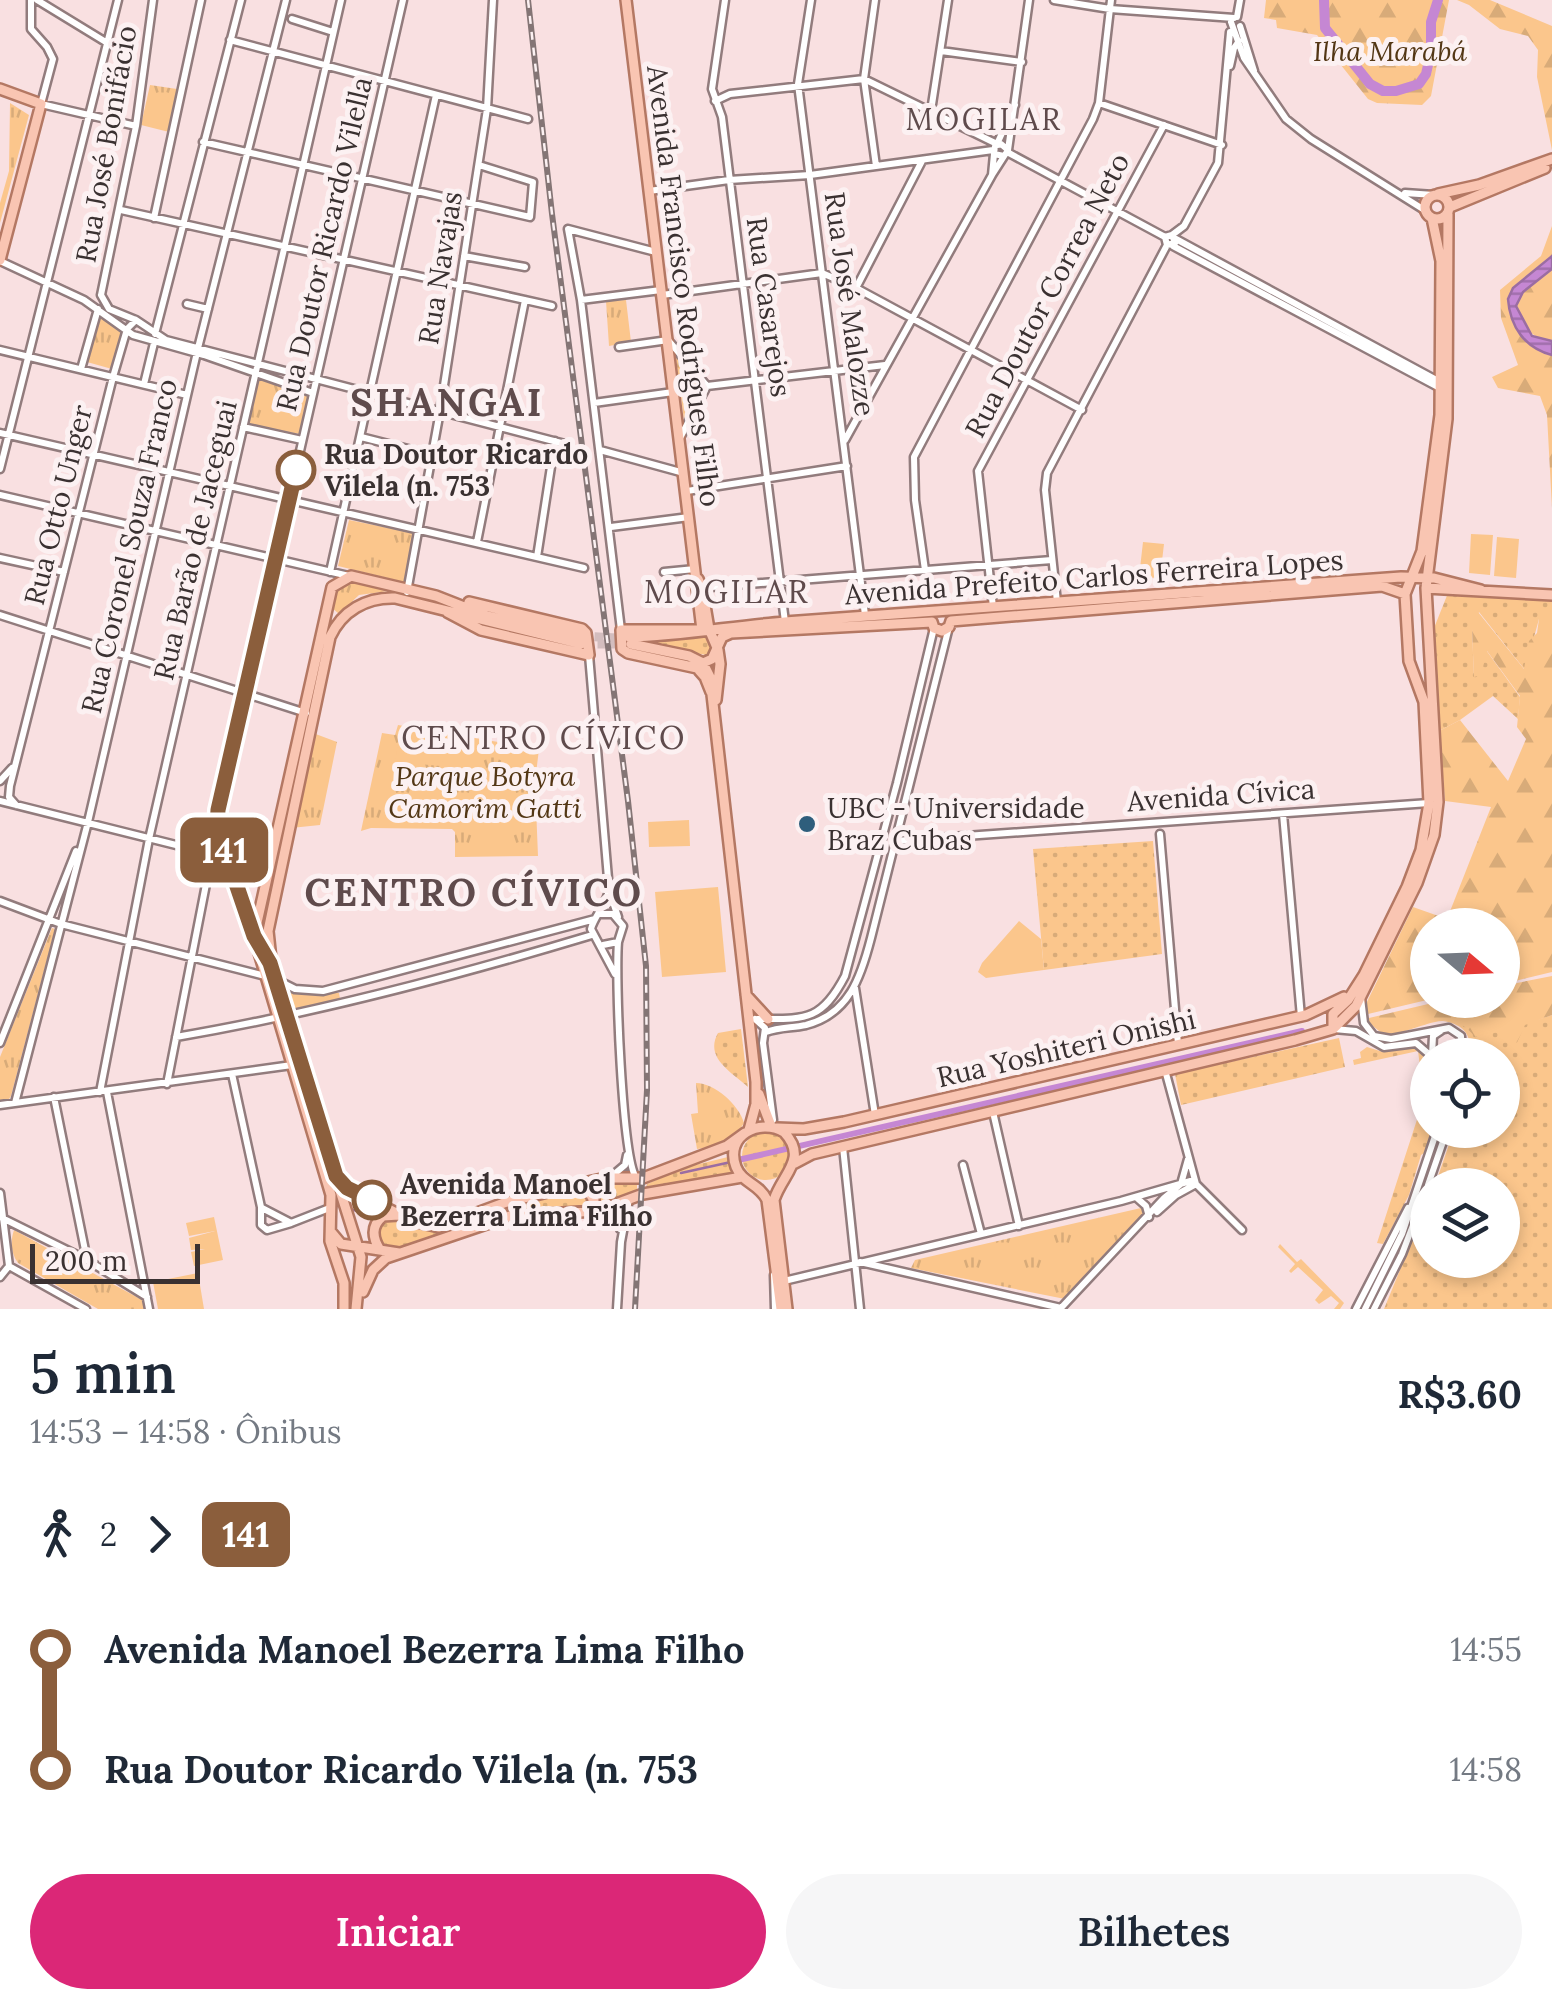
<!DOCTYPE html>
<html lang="pt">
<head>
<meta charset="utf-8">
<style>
	body { margin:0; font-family:Lora,serif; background:#f6f6f7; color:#1f2937; height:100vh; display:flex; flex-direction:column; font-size:38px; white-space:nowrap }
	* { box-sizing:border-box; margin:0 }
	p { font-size:32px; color:#747a83 }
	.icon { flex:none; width:55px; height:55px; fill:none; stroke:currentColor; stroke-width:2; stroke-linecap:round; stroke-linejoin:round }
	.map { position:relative; height:1309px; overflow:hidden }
	.panel { display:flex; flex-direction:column; background:#fff; flex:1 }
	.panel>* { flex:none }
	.badge { padding:0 20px; border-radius:15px; font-size:35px; line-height:65px }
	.needle { width:65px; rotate:109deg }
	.controls { position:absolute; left:1410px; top:908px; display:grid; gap:20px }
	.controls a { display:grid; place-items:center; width:110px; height:110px; border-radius:50%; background:#fff; box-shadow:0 5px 15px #0003; font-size:50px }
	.scale { position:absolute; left:30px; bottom:25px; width:170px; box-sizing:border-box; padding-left:10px; border:5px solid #3a3131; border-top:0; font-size:28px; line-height:35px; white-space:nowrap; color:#3a3131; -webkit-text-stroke:8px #fcf1f2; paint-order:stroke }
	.map>.badge { position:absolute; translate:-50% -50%; box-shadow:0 0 0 5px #fff }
	.legs { display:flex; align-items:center; gap:15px; height:110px; padding:0 30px; font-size:32px }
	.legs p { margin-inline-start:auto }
	.overview { display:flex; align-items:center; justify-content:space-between; height:170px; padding:0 30px }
	h1 { font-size:55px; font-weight:600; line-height:75px }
	.button { display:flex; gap:20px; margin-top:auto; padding:20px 30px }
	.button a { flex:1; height:115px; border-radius:60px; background:#db2777; color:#fff; font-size:40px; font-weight:600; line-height:115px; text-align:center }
	.button a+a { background:#f6f6f7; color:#1f2937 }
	ul { padding:0 30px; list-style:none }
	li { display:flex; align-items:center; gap:35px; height:120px; font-size:38px }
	li i { display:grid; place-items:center; width:15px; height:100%; margin:0 12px; background:currentColor }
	li i::after { content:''; width:25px; height:25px; margin:-12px; border:8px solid; border-radius:50%; background:#fff }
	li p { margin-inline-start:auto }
	li:first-child i { background:linear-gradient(#0000 50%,currentColor 0) }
	li:last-child i { background:linear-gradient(currentColor 50%,#0000 0) }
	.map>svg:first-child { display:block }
</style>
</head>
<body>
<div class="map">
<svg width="1552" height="1309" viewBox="0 0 1552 1309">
	<defs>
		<pattern id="grass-dots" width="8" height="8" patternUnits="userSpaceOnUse" patternTransform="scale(2.5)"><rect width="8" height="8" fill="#fbc68c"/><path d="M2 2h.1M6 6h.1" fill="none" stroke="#d8ab79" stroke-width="1.8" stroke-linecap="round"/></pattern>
		<pattern id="forest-firs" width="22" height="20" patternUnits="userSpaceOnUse" patternTransform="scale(2.5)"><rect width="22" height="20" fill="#fbc68c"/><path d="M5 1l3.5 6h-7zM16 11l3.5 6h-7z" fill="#d8ab79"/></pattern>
		<pattern id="park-tufts" width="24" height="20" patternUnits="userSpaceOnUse" patternTransform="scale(2.5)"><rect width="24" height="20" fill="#fbc68c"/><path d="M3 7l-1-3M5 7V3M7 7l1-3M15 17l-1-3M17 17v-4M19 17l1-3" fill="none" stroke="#d8ab79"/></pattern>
		<pattern id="water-rules" width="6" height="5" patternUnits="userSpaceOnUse" patternTransform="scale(2.5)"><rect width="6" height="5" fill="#c587d3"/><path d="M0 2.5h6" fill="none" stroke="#a16fac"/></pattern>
	</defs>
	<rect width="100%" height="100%" fill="#f9e0e1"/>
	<path fill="url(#grass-dots)" d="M1448,593L1552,600V619H1539L1525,670L1479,612L1472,629L1474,676L1486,650L1520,697L1518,719L1493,696L1460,720L1439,731L1432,633Z
		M708,634L712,647L706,655L635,640Z
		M1153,841L1162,954L1044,970L1033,849Z
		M1552,1015V1309H1384L1427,1204L1428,1260H1502V1185H1435L1454,1130H1502V1055H1469C1473,1035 1463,1024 1443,1021C1454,1018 1457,1022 1467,1024C1496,1029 1525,1025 1552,1015Z
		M741,1029L748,1087C732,1072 704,1058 718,1033Z
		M1339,1038L1345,1067L1181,1105L1175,1074Z
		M1367,1047L1383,1052L1414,1048C1422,1052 1425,1057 1426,1066L1428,1130H1431L1426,1152L1421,1155L1409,1195L1383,1244L1377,1243L1424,1098L1418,1051L1354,1065L1353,1060L1361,1058L1360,1052Z
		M742 1156a24 24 0 1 1 48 0a24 24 0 1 1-48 0Z
		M728,1157L732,1173L646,1188L647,1184L687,1167Z
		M607,1182L637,1183V1191L597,1207L598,1195L592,1184Z
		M581,1188L589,1201L585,1208L514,1210L398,1249L386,1248L378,1238V1228L388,1219H397L419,1230L433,1231L511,1206Z"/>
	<path fill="url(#forest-firs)" d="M1266,0H1449L1431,96L1422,105L1377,103L1368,99L1317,35L1277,28L1276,20L1264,18Z
		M1457,0H1490L1552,26V150L1537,77L1538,50L1528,36L1500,29L1469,5Z
		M1552,226V256L1509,310L1545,354L1552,355V508L1547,415L1540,396L1498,388L1492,377L1518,365L1501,318L1500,290L1541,256Z
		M1552,269V341C1531,339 1522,326 1516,306L1523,292Z
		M1468,610L1478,612L1524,669L1529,641L1537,633L1539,619H1552V972L1503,984L1502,925H1428L1427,1000L1368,1014L1369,1018L1445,1000H1502L1503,990L1517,983L1552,976V1015L1525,1025L1515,1047L1505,1030L1475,1037C1448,1003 1421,1033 1384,1035L1368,1022L1365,1006L1413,907L1447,919L1491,807L1445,801L1439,731L1460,720L1508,781L1526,739L1517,727L1520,696L1487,651L1481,675L1474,677L1472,629L1465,618Z"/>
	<path fill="url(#park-tufts)" d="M150,85L177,89L169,132L141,125Z
		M10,103L29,115L0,223V203L9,171Z
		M626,300L631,342L609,346L606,301Z
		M100,312L122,334L112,369L87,362Z
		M675,352L701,381L684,420Z
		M258,377L301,390L309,397L300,434L247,425Z
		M349,520L413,533L404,582L338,566Z
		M342,582H366L389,591L359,595L339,614L331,607L334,588Z
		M398,725L539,749L535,782L538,856L455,857V832L452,829L371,828L361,831L382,733L395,735Z
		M313,733L337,742L320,825L291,828Z
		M52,928L55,929L11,1096L7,1102L0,1103V1057Z
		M282,987C309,995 314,991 339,993L340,999L289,1010Z
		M696,1083C715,1083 739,1105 744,1123C734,1140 717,1146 697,1149L691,1114L698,1113Z
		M1141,1208L1145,1209L1143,1218L1065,1299L911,1268L915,1260Z
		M14,1230L144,1301L145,1309H98L18,1263C11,1253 10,1242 14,1230Z
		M1280,1244L1297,1262L1301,1259L1344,1303L1340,1309H1334L1339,1303L1331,1296L1319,1304L1315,1300L1323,1290L1298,1267L1291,1273L1289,1271L1295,1264L1278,1247Z"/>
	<path fill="#fbc68c" d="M1471,534L1493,535L1490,575L1469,573Z
		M1497,537L1519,539L1516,578L1494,576Z
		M1143,542L1164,544L1160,578L1139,577Z
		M404,726L442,732L443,762L440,766L419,764L406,776L394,762Z
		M689,820L690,846L649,847L648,822Z
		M718,887L726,972L662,977L655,892Z
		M1019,921L1041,939L1044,970L986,978L978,972L982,963Z
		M214,1217L223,1260L194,1266L191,1252L205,1249L191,1250L189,1238L215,1231L189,1236L186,1223Z
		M198,1273L204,1309H158L153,1282Z"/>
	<path fill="url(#water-rules)" stroke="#9b6da2" stroke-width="2.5" d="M1552,256V269L1523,292L1516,306L1532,336L1552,341V355C1525,348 1510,327 1508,299L1513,288Z"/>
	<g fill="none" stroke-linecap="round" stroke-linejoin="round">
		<path stroke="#9b6da2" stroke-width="2.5" d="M681,1173L731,1162
			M354,1210L368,1214"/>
		<path stroke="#c587d3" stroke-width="6" d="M738,1160L1302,1031"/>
		<path stroke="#c587d3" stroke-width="10" d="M1324,0L1325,28L1370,84L1383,91H1396L1419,84L1426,74L1431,52V22L1438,0"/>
		<path stroke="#d3bdbe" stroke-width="9" stroke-dasharray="9 4.5" stroke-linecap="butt" d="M581,636L616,638
			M584,644H628"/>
		<g stroke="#927c7d" stroke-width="11">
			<path id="minor" d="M31,0V29L47,47L53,59L41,104L136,126
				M37,0L109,44
				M725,0L712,89L722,117L785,622
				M811,0L798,84L865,615
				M875,0L864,79L876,166
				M1054,0L1110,9L1234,18
				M1237,17L1240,0
				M292,19L333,32
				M1231,22L1244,58L1286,119L1311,139L1426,211
				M1240,26L1254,71
				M230,40L528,119
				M941,51L1022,62
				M1230,66L1234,48L1239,41
				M715,101L730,94L864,79L997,144L1015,105
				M1099,103L1222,145
				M931,111L948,0
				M203,142L530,217L533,182L479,165
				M1008,150L1029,0
				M1007,152L1165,237
				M994,154L992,175L1008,150L1001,144L995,146L994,154L1004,156
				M649,191L729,180L810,175L993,150
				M1405,193L1434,195
				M121,210L552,306
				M154,218L201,0
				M1172,235L1184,226L1218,163L1230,32
				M1176,239L1440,382
				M1173,246L1440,388
				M464,256L525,267
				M0,261L84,300L133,335L204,355L313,393
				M856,288L922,161
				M101,295L109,309L136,320L166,340L569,445
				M101,295L136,126L153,0
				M662,295L822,273L856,288L1082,410
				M581,300L661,290
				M187,304L208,309
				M155,334L241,0
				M619,347L668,340L707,386
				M0,350L187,395
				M81,369L98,309
				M144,384L154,343
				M707,386L885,365
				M594,403L673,392
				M243,427L302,440
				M0,433L584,568
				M361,437L432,455
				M680,438L707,386
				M845,440L992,175
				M600,450L684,473
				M0,469L118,0
				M687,491L847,466
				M0,495L349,576
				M611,527L689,517
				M477,542L525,300
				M537,557L555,441
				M0,558L64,572
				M925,570L915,500L914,457L1093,119L1099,103L1111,0
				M330,572L436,95
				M664,572L695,569
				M699,588L1052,560
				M407,592L440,411L487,109L493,0
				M1057,602L1045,490L1047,473L1167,245L1165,237L1172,235L1175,243L1167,245
				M993,607L978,471L1164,125
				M0,615L306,713
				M621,630L581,300L568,229L656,252
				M589,655L609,890L618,917
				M0,781L12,768
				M0,801L212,854
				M16,805L9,797L10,786L113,377L127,329L136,320
				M1283,814L1301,1017
				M217,829L254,935
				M218,829L275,841
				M1160,834L1178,1044
				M895,841L1429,803
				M608,894C604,907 593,919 591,929L615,974
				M0,901L61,924L273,978L295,989L323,991L595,919
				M601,914H613L623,926L618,942L603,945
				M618,942C615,977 622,1155 636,1178
				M855,988L875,1115
				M1361,998L1364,1023L1374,1036L1391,1039L1449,1028L1461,1036L1462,1055
				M755,1019L765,1028L763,1043L773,1120
				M757,1019C805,1019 821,1022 845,976L897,783L934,628
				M1334,1029L1356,1031L1384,1047L1416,1043L1430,1055
				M766,1032C779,1027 792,1028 806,1025C849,1014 861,977 871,938L949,627
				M176,1037C317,1013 456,976 592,935
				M0,1043L76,851
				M1432,1055L1433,1036L1442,1030
				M1165,1070L1196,1184L1242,1230
				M232,1074L261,1207V1225L267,1230L291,1223
				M167,1084L217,828L218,810L403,0
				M100,1092L149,839L341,0
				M107,1092L149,1309
				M54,1097L87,1260
				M15,1103L88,822L198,348L286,0
				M0,1105L292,1065
				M993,1112L1019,1226
				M843,1147L860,1309
				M963,1165L981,1234
				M612,1176L625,1165L627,1155
				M1428,1185L1447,1130
				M0,1193L9,1266
				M1137,1198L1146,1206L1149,1217
				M262,1208L291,1223L332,1207
				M598,1211L616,1217L620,1229
				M1157,1212L1176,1195L1196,1184
				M0,1217L87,1260L147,1297
				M860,1262L1061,1308L1164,1198L1181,1184L1188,1159
				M9,1266L86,1309
				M774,1275L775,1309
				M0,1277L9,1266
				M784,1281L1121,1201L1194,1180
				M617,1309L621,1242L629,1199
				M1356,1309L1408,1208
				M1365,1309L1402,1234L1437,1130
				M1374,1309L1402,1254L1428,1186"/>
		</g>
		<g stroke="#b47863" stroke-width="14">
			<path id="major" d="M626,0L702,630H621L622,649L628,653L697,668L705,677L711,692
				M0,89L41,104L0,260
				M1438,194L1479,185L1552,159
				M1425 207a12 12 0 1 1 24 0a12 12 0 1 1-24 0Z
				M1450,207L1545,168
				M698,579L702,588L709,629L718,650L720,664L716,700
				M1426,588L1552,595
				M447,612L481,630L589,655L586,633L582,629L469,602
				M951,621L1382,586L1405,594
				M932,622L934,628L942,631L949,627L951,621
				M629,637C682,636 732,626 785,622L1401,577L1434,578L1481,590
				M631,644L689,656L703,663L712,659L722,637L731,633L932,622
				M703,663L710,677L756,1082V1104L749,1130
				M746,995L768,1019
				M1333,1029V1014L1348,1000L1364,975L1407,887L1421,850L1429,803L1424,702L1409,661L1405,594L1422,551L1440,415L1441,261L1432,218
				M759,1094L771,1126
				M777,1128L804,1129L844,1122L1306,1015L1344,997
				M795,1163L812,1154L1295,1040L1333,1029L1356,1006L1417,883L1434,835L1438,802L1426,588L1447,419L1448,214
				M338,1179L349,1189L412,1221L439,1227L504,1203L583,1183L606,1178H643L727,1146L745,1133
				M583,1183L594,1200L587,1211
				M331,1232L341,1244L399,1253
				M380,1250C372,1237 371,1226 383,1216L399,1215
				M363,1292L373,1270L386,1258L510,1216L597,1211L643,1194L742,1177
				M344,1309V1283L330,1241L331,1195L254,936L332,587L351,576L436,596L487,616L580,636
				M356,1309L361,1257L273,978L268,931L330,637C342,611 366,597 395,598L581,644
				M781,1309L767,1200C760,1184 742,1183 736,1167C724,1135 760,1118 784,1132C809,1159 782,1174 774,1200L787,1309"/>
		</g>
		<use href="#minor" stroke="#fff" stroke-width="6"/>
		<use href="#major" stroke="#f9c5b2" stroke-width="9"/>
		<g stroke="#847575" stroke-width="6">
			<path id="rail" d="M528,0L552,214L628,801L646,966L647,1090L635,1309"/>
		</g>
		<use href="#rail" stroke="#fcf1f2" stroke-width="2.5" stroke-dasharray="8" stroke-linecap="butt"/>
	</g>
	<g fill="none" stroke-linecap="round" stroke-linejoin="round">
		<g stroke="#fff" stroke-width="22">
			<path id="line-1" d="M296,470L218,810L217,828L254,936L270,963L336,1176L347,1188L372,1200"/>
		</g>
		<use href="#line-1" stroke="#8b5e3c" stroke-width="15"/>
	</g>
	<g fill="#fff" stroke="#8b5e3c" stroke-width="5">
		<circle cx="296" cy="470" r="18"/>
		<circle cx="372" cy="1200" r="18"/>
	</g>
	<circle fill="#2e5e7c" stroke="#fcf1f2" stroke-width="4" cx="807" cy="824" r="10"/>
	<g text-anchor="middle" stroke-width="10" stroke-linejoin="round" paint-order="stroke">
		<g font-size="28" font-style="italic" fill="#533715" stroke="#fcf1f2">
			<text x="1390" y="61">Ilha Marabá</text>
			<text x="485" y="786">Parque Botyra<tspan x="485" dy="32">Camorim Gatti</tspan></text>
		</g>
		<g font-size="28" fill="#3a3131" stroke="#fcf1f2">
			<text transform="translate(106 144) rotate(-80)" y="10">Rua José Bonifácio</text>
			<text transform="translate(324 244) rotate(-77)" y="10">Rua Doutor Ricardo Vilella</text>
			<text transform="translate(440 268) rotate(-81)" y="10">Rua Navajas</text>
			<text transform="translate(684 286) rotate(83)" y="10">Avenida Francisco Rodrigues Filho</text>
			<text transform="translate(1047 295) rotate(-62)" y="10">Rua Doutor Correa Neto</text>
			<text transform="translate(850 304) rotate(82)" y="10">Rua José Malozze</text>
			<text transform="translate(769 307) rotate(82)" y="10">Rua Casarejos</text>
			<text transform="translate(58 505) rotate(-76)" y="10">Rua Otto Unger</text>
			<text transform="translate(195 540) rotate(-77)" y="10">Rua Barão de Jaceguai</text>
			<text transform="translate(129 546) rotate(-77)" y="10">Rua Coronel Souza Franco</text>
			<text transform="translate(1094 577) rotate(-4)" y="10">Avenida Prefeito Carlos Ferreira Lopes</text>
			<text transform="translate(1221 795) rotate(-4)" y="10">Avenida Cívica</text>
			<text transform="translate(1066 1048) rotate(-13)" y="10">Rua Yoshiteri Onishi</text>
		</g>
		<g font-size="28" font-weight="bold" fill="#3a3131" stroke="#fcf1f2" text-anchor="start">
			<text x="324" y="464">Rua Doutor Ricardo<tspan x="324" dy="32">Vilela (n. 753</tspan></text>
			<text x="400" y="1194">Avenida Manoel<tspan x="400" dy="32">Bezerra Lima Filho</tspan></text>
		</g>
		<g font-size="28" fill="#3a3131" stroke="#fcf1f2" text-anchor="start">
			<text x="827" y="818">UBC - Universidade<tspan x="827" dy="32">Braz Cubas</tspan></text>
		</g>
		<g font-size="30" letter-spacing="2.5" fill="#5f4b4c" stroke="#fcf1f2">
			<text x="984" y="130">MOGILAR</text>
		</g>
		<g font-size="32" letter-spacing="2.5" fill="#5f4b4c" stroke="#fcf1f2">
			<text x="727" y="603">MOGILAR</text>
			<text x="544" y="749">CENTRO CÍVICO</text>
		</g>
		<g font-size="38" font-weight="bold" letter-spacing="2.5" fill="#5f4b4c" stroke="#fcf1f2">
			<text x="447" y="416">SHANGAI</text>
			<text x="474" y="906">CENTRO CÍVICO</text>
		</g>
	</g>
</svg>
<div class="controls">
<a><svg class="needle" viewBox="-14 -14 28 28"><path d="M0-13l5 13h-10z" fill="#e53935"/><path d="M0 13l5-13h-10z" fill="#747a83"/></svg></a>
<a><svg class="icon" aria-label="locate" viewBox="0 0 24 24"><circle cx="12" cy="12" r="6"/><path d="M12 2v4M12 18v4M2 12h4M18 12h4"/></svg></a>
<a><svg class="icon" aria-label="layers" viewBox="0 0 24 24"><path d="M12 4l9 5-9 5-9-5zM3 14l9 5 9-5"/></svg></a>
</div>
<div class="scale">200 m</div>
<b class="badge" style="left:224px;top:850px;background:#8b5e3c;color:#fff">141</b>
</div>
<section class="panel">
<div class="overview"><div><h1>5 min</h1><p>14:53 – 14:58 · Ônibus</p></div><b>R$3.60</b></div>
<div class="legs"><svg class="icon" aria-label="walk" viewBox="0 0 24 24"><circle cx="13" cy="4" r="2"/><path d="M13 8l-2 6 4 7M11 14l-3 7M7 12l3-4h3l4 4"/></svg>2<svg class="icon" aria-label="forward" viewBox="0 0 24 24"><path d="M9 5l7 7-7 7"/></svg><b class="badge" style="background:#8b5e3c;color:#fff">141</b></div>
<ul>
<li><i style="color:#8b5e3c"></i><b>Avenida Manoel Bezerra Lima Filho</b><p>14:55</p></li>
<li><i style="color:#8b5e3c"></i><b>Rua Doutor Ricardo Vilela (n. 753</b><p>14:58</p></li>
</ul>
<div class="button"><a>Iniciar</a><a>Bilhetes</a></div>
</section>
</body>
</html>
